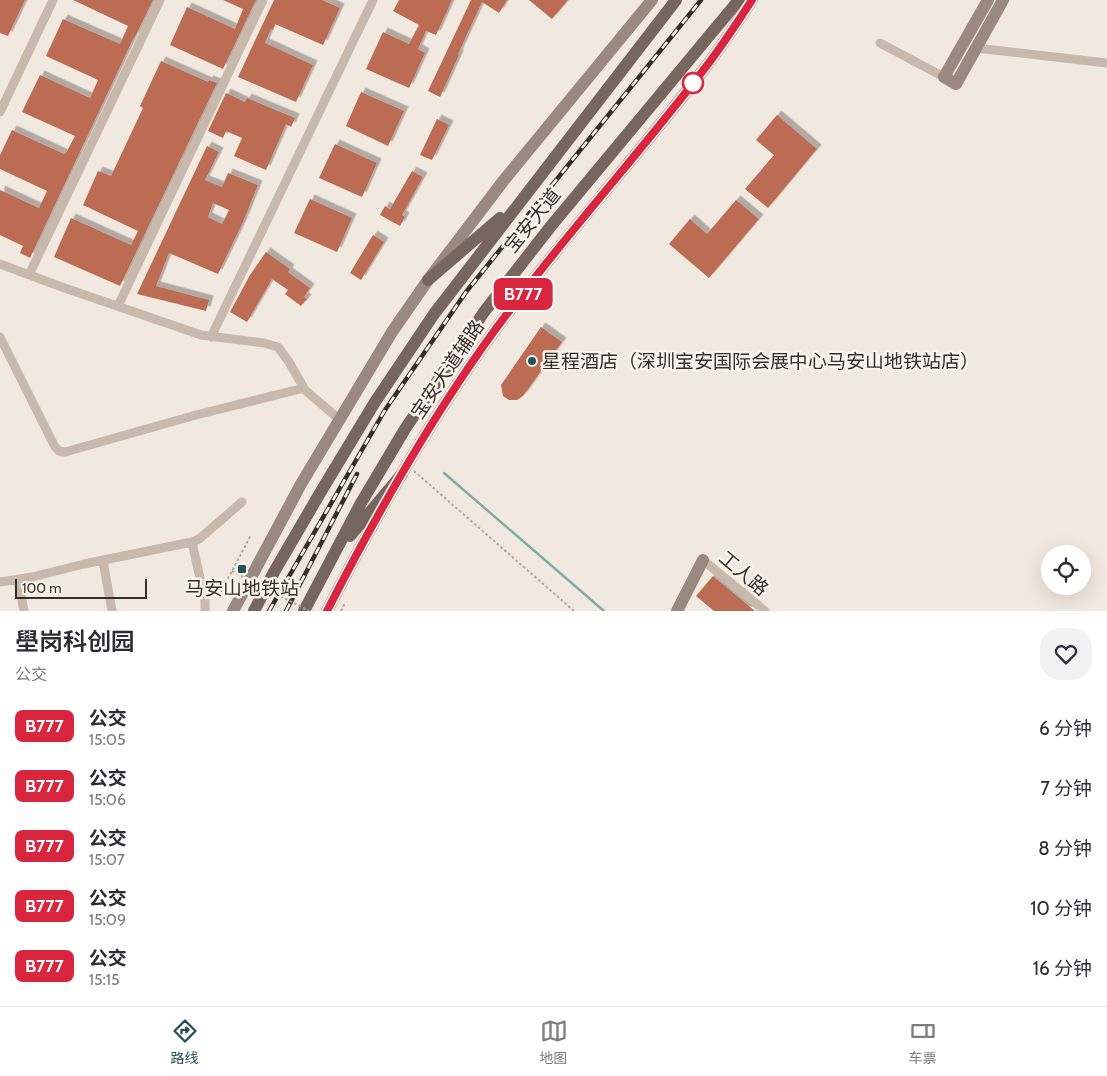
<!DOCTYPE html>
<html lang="zh">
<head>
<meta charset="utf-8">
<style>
	body { margin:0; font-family:Cabin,"Noto Sans SC",sans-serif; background:#f2f2f3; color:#2b2b33; height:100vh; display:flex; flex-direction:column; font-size:19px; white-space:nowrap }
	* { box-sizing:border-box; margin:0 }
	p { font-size:16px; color:#7c7c81 }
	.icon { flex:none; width:28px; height:28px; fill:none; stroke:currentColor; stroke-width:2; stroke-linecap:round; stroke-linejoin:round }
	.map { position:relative; height:611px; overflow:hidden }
	.panel { display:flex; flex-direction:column; background:#fff; flex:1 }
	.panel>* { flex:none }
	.badge { padding:0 10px; border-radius:8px; font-size:18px; line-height:32px }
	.controls { position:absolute; left:1041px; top:545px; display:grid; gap:10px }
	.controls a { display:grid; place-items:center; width:50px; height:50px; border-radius:50%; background:#fff; box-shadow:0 5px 20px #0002; font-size:25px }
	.scale { position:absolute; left:15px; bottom:12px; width:132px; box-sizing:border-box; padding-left:5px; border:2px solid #372e2a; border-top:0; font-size:14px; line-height:18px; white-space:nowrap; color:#372e2a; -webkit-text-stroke:4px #f9f3eb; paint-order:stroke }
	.map>.badge { position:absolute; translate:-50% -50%; box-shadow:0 0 0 2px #fff }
	.round { display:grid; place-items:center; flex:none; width:52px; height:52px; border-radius:20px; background:#f2f2f3 }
	.head { display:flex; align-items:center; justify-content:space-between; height:85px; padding:0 15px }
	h1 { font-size:24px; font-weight:600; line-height:38px }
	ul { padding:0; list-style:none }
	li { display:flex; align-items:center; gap:15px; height:60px; padding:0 15px }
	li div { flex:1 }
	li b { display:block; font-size:19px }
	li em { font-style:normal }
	li .badge { min-width:55px; font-weight:700; text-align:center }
	.menu { display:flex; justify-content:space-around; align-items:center; height:70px; border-top:1px solid #e1e1e2; background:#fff; font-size:14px; color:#7c7c81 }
	.menu a { display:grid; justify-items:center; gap:2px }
	.menu .active { color:#235155 }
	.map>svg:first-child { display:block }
</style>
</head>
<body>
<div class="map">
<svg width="1107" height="611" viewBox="0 0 1107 611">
	<defs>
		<filter id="shadow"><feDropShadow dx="4.5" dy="-4.5" stdDeviation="0" flood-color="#0004"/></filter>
	</defs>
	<rect width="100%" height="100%" fill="#f1e8df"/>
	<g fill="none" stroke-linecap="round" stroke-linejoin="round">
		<path stroke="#81aaab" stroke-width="2.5" d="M444,473L604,611"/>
	</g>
	<path fill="#bb6c53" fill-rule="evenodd" filter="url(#shadow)" d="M0,0H25L8,36L0,33Z
		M73,0H153L135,37H134L30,258L20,253L23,246L0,235V190L39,208L47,191L0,169V155L12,130L64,154L66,153L75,136L22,112L40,75L90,98L98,80L46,56L63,19L120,44L128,26Z
		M223,0H256L223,69L170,45L187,7L235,29L243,9Z
		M274,0H322L340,8L323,45L275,24L273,30L271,29L265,43L313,65L296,102L238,77Z
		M399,0H452L436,35L426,31L418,49L425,53L409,88L366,69L383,32L409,44L419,25L393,11Z
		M471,0H507L499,13L482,2L458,54L459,55L440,97L428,91Z
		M529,0H568L552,19Z
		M161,61L208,82L209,80L217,83L120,286L54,257L71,218L131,245L138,231L83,205L98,171L111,176L143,108L140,106Z
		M361,92L404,111L388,146L346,126Z
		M226,93L245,102L247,98L295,118L291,127L286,124L266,170L234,156L242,138L226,131L223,138L208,131Z
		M777,115L817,149L768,208L745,189L774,155L756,140Z
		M437,119L449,125L432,160L420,155Z
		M335,144L377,163L362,197L319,178Z
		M207,146L219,152L205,180L222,187L228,173L258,185L243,222L218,274L169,253L156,286L209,300L206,311L137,294ZM213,203L229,210L222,224L208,217Z
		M412,171L423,177L402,215L405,217L400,226L380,215L385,206L390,209Z
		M310,199L352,218L337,252L294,233Z
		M736,200L759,219L709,278L669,244L690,219L707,234Z
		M373,235L384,242L361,280L350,273Z
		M266,252L290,269L288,272L310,288L304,297L307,299L301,306L285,294L288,290L272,279L247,322L230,312L250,275Z
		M541,327L562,342L523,396L517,400H509L503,396L501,385Z
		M713,576L755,611H714L696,596Z"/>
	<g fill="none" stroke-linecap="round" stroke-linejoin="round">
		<path stroke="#b4a396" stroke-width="2" stroke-dasharray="2.5 2.5" stroke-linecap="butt" d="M414,471L574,611
			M221,592L251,535
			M341,611L344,605L341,603"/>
		<path stroke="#c8b9ac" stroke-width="9" d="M880,43L944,77
			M976,48L1107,63
			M0,112L53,0
			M0,264L59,286L201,335L264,343L278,347L289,362L305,390L339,419
			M29,275L160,0
			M118,306L263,0
			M0,337L55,447L59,451L65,452L196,415L304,388
			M211,337L373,0
			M192,542L205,601V611
			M703,560L765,611
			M103,561L112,611
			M18,580L24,611
			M0,582L32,577L84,564L192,542L199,539L242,502"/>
		<path stroke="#9b887e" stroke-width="12" d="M988,0L944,77L956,84L1003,0
			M233,611L301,484L392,332L428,280L504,180L652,0
			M327,611C373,521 423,432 482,348C551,251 632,163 705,68C722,46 737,23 752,0
			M677,611L703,560"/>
		<path stroke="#77665d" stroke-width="12" d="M428,280L500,218
			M350,536L402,474
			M254,611L274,572L323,488L375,402L434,314L676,0
			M304,611L361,503L405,429L484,312L551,226L739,0"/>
		<g stroke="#372e2a" stroke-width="4.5">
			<path id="rail" d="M269,611L385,410L466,292L701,0
				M286,611L357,474"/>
		</g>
		<use href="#rail" stroke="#f9f3eb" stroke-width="2.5" stroke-dasharray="8" stroke-linecap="butt"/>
		<path stroke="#b4a396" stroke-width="2" stroke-dasharray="2.5 2.5" stroke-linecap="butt" d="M232,571L309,611"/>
	</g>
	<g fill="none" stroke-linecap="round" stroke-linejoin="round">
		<g stroke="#fff" stroke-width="11">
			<path id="line" d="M327,611C373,521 423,432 482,348C551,251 632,163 705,68C722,46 737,23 752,0"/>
		</g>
		<use href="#line" stroke="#d7263d" stroke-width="8"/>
	</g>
	<circle fill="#fff" stroke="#d7263d" stroke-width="2.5" cx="693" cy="83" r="10"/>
	<g fill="#235155" stroke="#f9f3eb" stroke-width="2">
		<circle cx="532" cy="361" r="5"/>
		<rect x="237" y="564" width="10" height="10" rx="2.5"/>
	</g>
	<g text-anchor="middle" stroke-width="5" stroke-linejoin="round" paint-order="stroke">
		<g font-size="19" fill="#372e2a" stroke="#f9f3eb">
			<text transform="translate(532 220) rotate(-51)" y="7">宝安大道</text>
			<text transform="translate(447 369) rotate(-56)" y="7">宝安大道辅路</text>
			<text transform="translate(744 573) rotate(40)" y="7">工人路</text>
		</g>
		<g font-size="19" fill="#372e2a" stroke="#f9f3eb" text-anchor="start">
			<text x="542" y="368">星程酒店（深圳宝安国际会展中心马安山地铁站店）</text>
			<text x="242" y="595" text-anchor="middle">马安山地铁站</text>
		</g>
	</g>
</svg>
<div class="controls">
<a><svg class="icon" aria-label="locate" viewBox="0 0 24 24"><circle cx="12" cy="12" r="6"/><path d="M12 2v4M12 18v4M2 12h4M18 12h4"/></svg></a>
</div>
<div class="scale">100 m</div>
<b class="badge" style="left:523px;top:294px;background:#d7263d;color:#fff">B777</b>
</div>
<section class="panel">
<div class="head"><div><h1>壆岗科创园</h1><p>公交</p></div><a class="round"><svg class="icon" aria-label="heart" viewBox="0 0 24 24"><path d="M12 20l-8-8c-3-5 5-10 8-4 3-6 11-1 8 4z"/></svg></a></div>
<ul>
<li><span class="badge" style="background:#d7263d;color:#fff">B777</span><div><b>公交</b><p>15:05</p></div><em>6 分钟</em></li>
<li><span class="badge" style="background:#d7263d;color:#fff">B777</span><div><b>公交</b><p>15:06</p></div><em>7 分钟</em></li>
<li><span class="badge" style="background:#d7263d;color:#fff">B777</span><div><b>公交</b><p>15:07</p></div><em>8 分钟</em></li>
<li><span class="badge" style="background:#d7263d;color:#fff">B777</span><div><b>公交</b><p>15:09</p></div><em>10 分钟</em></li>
<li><span class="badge" style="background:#d7263d;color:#fff">B777</span><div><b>公交</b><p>15:15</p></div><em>16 分钟</em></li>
</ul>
</section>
<nav class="menu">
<a class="active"><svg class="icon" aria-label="directions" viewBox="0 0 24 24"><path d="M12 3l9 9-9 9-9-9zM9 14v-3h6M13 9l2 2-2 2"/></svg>路线</a>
<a><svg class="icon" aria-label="map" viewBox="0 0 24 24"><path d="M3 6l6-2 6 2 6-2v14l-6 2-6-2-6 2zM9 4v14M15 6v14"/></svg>地图</a>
<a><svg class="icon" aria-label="tickets" viewBox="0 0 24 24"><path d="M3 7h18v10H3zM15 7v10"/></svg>车票</a>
</nav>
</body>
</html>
